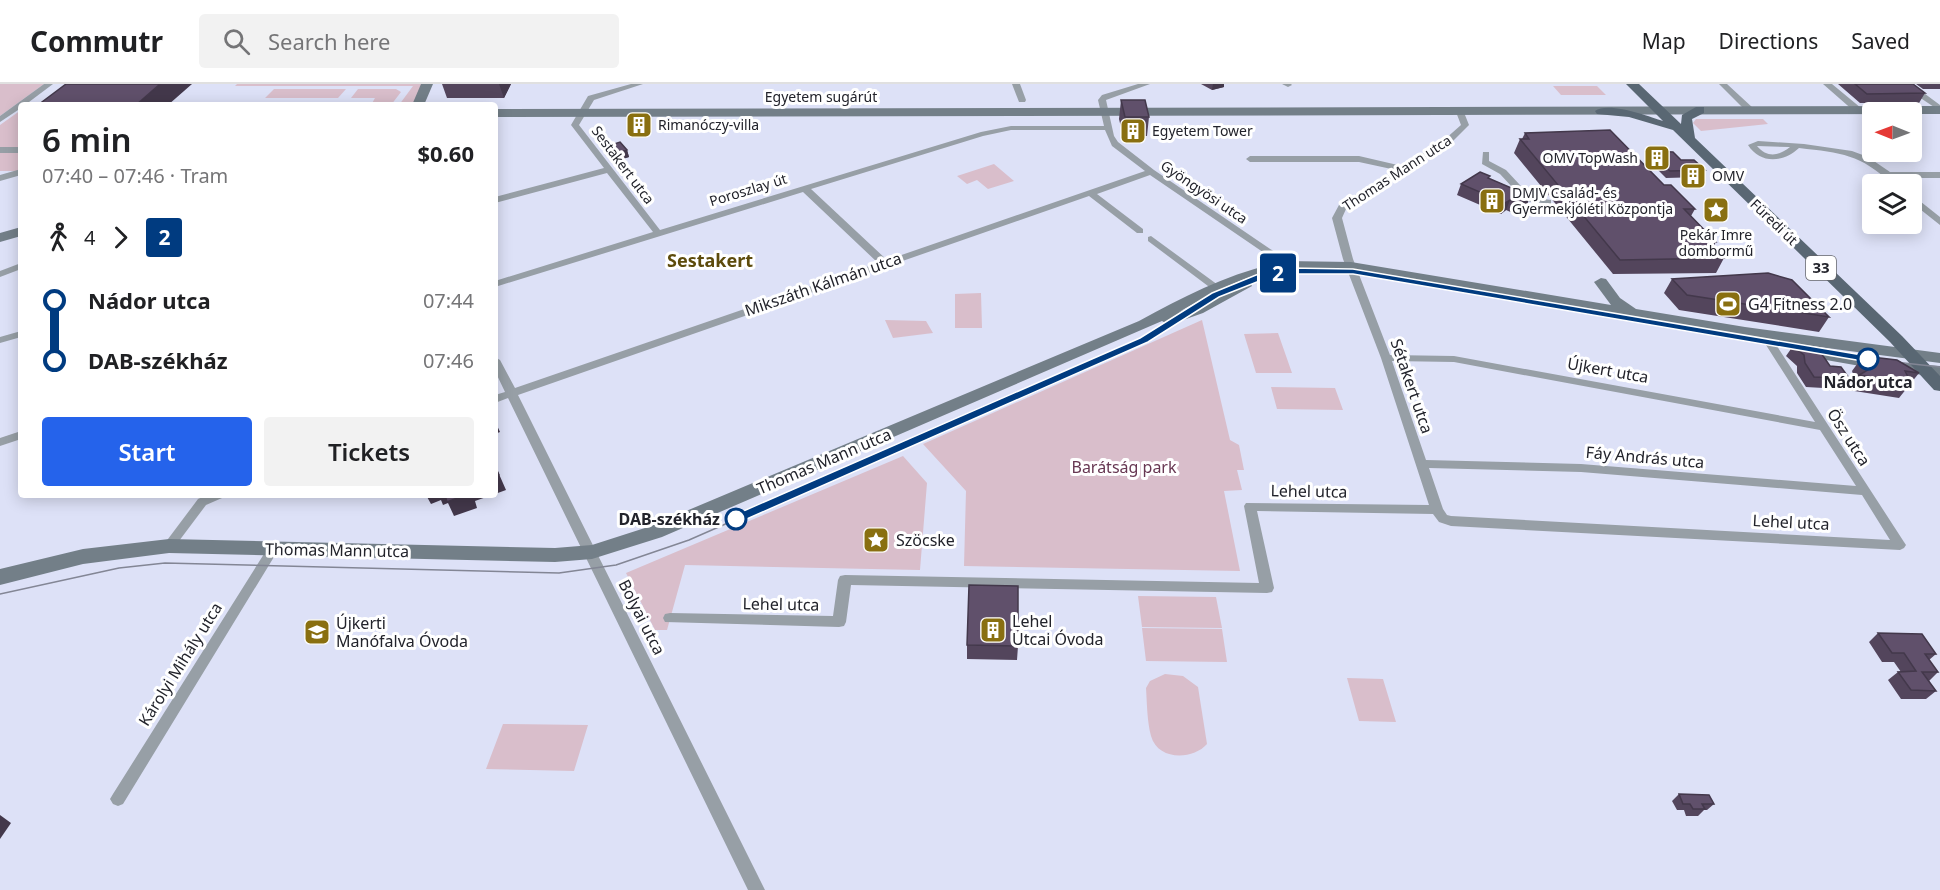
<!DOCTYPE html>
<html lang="en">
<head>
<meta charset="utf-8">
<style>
	body { margin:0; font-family:"Noto Sans",sans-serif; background:#f2f2f2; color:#202124; height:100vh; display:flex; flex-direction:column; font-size:22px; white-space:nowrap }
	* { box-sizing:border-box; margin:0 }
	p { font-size:20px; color:#757577 }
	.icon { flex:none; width:33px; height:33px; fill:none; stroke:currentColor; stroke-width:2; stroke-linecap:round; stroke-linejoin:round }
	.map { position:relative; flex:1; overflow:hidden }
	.panel { position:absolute; left:18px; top:18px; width:480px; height:396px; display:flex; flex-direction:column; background:#fff; border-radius:6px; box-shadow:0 3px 15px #0003 }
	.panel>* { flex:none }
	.badge { padding:0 12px; border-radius:4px; font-size:21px; line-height:39px }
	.needle { width:39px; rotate:271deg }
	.tools { position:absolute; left:1862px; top:18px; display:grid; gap:12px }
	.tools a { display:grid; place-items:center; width:60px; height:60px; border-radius:6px; background:#fff; box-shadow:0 3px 15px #0003; font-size:30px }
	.map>.badge { position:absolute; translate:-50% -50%; box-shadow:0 0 0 3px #fff }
	.legs { display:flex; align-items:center; gap:9px; height:66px; padding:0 24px; font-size:20px }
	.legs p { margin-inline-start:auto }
	.head { display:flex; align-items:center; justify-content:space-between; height:102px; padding:0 24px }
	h1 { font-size:33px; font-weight:600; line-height:45px }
	.primary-button { display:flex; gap:12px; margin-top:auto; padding:12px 24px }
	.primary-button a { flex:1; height:69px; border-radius:6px; background:#2563eb; color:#fff; font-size:24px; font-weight:600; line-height:69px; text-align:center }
	.primary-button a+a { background:#f2f2f2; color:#202124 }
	ul { padding:0 24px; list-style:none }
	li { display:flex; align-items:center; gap:21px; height:60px; font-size:22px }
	li i { display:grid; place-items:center; width:9px; height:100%; margin:0 8px; background:currentColor }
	li i::after { content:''; width:15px; height:15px; margin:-8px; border:4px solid; border-radius:50%; background:#fff }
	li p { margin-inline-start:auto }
	li:first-child i { background:linear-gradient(#0000 50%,currentColor 0) }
	li:last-child i { background:linear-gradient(currentColor 50%,#0000 0) }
	header { display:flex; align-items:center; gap:36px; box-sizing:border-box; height:84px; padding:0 30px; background:#fff; border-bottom:2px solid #e0e0e0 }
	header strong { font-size:28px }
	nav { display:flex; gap:33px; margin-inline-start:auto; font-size:21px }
	.search { width:420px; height:54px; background:#f2f2f2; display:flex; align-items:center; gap:15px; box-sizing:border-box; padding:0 21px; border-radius:6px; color:#757577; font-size:22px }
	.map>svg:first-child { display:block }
</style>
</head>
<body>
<header>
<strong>Commutr</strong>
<div class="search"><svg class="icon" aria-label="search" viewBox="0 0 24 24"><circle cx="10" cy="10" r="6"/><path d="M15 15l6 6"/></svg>Search here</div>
<nav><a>Map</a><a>Directions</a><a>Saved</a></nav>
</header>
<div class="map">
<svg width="1940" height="806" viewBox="0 0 1940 806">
	<rect width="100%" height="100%" fill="#dde1f7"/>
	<path fill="#d9becb" d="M0,0H44L0,32Z
		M237,0H425L415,21H399L413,2H235Z
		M1553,2H1597L1606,11H1561Z
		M274,5H346L338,14H265Z
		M358,5H396L401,8L391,21H371L375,14H351Z
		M21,26V87H0V41Z
		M1696,35H1763L1768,40L1701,47L1693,39Z
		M994,80L1014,97L988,105L977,96L967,100L957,92Z
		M981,209L982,244H955V210Z
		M885,236L926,237L933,249L893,254Z
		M1202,236L1230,356L1239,361L1244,386H1237L1242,406L1224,407L1240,487L964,482L966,407L923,360Z
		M1278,249L1292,289H1256L1244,250Z
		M1271,303L1335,304L1343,326L1277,325Z
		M903,372L927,399L920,486L685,481L667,546H655L626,489Z
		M1138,512L1216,513L1222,544L1142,543Z
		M1142,544L1222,545L1227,578L1146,577Z
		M1165,590L1183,592L1198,603L1207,660C1193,676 1158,677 1151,652C1147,637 1147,619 1146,604L1150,597Z
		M1347,594L1383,595L1396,638L1359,637Z
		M503,640L588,641L574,687L486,685Z"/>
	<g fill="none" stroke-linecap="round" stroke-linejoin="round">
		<path fill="#979fa6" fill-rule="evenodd" d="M44,0H53L25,21H21V24L0,38V32Z
			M631,0H643L594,16L579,41L660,146L981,48L1011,42H1104L1098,16L1102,11L1138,0H1150L1106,16L1114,52L1118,58L1154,86L1282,173L1295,190L1293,192H1287L1276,177L1150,91L1097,110L1143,145V149H1137L1089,112L518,311L765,806H748L508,314L495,319V311L505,308L495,287V273L500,276L515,304L878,179L803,108L495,203V197L653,148L607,89L495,119V113L604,84L571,41L588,12ZM1011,46H1105L1112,62L1145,87L887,176L811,105L983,52Z
			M1012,0H1020L1026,16L1025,18H1019Z
			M1282,0H1291L1292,1L1288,3Z
			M1719,0H1727L1753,24V28H1747Z
			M1823,0H1832L1861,24V28H1855Z
			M1907,1H1913L1940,21V27L1907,5Z
			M1457,26H1463L1469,41L1450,60L1346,125L1342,134L1353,175L1390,271L1454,272L1815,338L1766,261L1767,259H1775L1904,458L1906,461L1904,464L1900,466L1451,442L1439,438L1433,430L1257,427L1274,504L1272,508L1267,509L851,501L846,538L844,542L839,543L665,538L663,534L665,530L670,529L833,532L838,496L840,492L845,491L1259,499L1244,422L1246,419L1429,421L1381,274L1343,175L1332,134L1339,121L1396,86L1359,78H1250L1246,75L1250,72H1359L1402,82L1444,56L1461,41L1456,28ZM1392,277L1454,278L1820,346L1856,402L1581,380L1426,376ZM1429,384L1581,388L1862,411L1890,456L1451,432L1447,431L1443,425Z
			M1758,57L1804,60L1852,67L1868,73L1890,88H1940V94H1895L1901,100H1892C1860,70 1842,69 1799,64C1783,79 1760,80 1748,61ZM1757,62L1790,63C1779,72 1767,74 1757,62Z
			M0,63H21V69H0Z
			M1483,68H1489V77L1506,86L1531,113L1551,116V120L1525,117L1500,90L1482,80Z
			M21,85V91L0,97V91Z
			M1911,110L1940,133V141L1911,118Z
			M1151,152L1218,201V205H1212L1148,157V153Z
			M21,179V185L0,193V187Z
			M21,247V253L0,259V253Z
			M21,347V355L0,362V354Z
			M207,411H224L222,414L206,421L173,465H165L163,462L165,459L198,415Z
			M273,460L277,462L279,465L277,468L123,720L118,722L113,720L110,715L113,710L269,462Z"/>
		<path fill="#737f88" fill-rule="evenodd" d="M421,0H433L424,21H412Z
			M1940,22V30L495,33V25Z
			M21,143V152L0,158V149Z
			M1285,177L1351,178L1611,221L1594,198L1601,194L1606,195L1620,214L1636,225L1745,243L1940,269V279L1745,253L1351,186C1330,186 1307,184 1286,185C1249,188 1211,210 1179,228L1240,199H1250L1252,202L1203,229L1169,241L1162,237L662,453L592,475L555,478L169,469L83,480L0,501V485L83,465L169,455L555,464L592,461L648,443L1139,237C1186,211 1232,188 1285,177Z
			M1798,261L1900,279L1940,282V292L1900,289L1792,270L1790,266L1792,262Z"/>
		<path fill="#596773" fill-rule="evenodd" d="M1626,0H1639L1681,40L1682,31L1696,23H1704V29L1692,35L1695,54L1902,252L1940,292V307L1934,306L1890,258L1673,46L1629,33L1597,30L1595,27C1608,17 1648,32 1663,37Z"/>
		<path stroke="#838695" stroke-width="1.5" d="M0,510L119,484L165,479L559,489L616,481L689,456L1136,260L1197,221L1234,203L1292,188H1353L1868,275L1940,283"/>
	</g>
	<path fill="#53455c" d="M442,0H511L504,14H447Z
		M1201,0H1224V3L1212,6Z
		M1838,0H1913L1925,9L1919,19H1860Z
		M1916,0H1940V5H1923Z
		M1121,16L1149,33L1147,52H1123L1119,35Z
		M1525,49L1664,101L1695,125L1691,132L1716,158L1713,163L1724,174L1716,189L1613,190L1514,69L1520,55H1522Z
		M611,61L627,66L629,73L619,76L613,67Z
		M1649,67L1681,76L1705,86L1701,93L1666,94L1646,74Z
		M1489,95L1530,112L1526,123L1515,130L1506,126L1501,130L1457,111L1461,100Z
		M1672,195L1829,233L1819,248L1679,226L1664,209Z
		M1793,262L1830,282L1849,294L1841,305L1806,303L1797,289V282L1786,272Z
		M1863,272L1919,289L1899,314L1848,306L1855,296L1852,287Z
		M1878,549L1936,570L1929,576L1938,588L1929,597L1936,607L1926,615H1901L1888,596L1898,588H1901L1894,578H1882L1869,558Z
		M967,561L1018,562L1017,576L967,575Z
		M1679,710L1714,720L1707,726H1704L1698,732H1686L1684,726H1677L1672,717Z"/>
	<path fill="#43384b" d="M160,0H192L168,21H136Z
		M499,0H511L504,14Z
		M1213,0H1224V3L1212,6Z
		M627,66L629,73L619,76L618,69Z
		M1530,112L1526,123L1515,130L1519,120Z
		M1510,116L1506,126L1501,130L1505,119Z
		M495,337L500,348L495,350Z
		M495,381L506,406L495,410Z
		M426,411H492L475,417L477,424L454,432L448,419L443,421L441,416L431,420Z
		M0,731L11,739L0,755Z"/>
	<path fill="#60506b" stroke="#43384b" stroke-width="1.5" d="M66,0H160L136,21H38Z
		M1855,0H1913L1925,9L1867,10Z
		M1121,16H1145L1149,33H1125Z
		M1610,46L1664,101H1671L1695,125H1684L1716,158L1710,159L1724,174L1620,176L1520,55H1529L1525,49Z
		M620,58L627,66L618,69L611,61Z
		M1649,67L1673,68L1681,76H1694L1705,86L1670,87Z
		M1480,88L1490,92L1488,94L1530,112L1519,120L1510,116L1505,119L1461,100Z
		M1768,189L1792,196L1829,233L1687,211L1672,195Z
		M1793,262L1819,266L1830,282L1841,283L1849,294L1814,293L1805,279L1804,271Z
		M1863,272L1897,276L1919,289L1905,287L1911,299L1859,291L1868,286Z
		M495,382L499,391L495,393Z
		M445,411H465L447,418Z
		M969,501L1018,502V562L967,561Z
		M1878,549L1922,550L1936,570H1925L1938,588H1922L1936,607L1911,606L1898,588L1916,587L1904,569H1892Z
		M1679,710L1709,711L1714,720H1702L1705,725H1693L1690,720H1683Z"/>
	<path fill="#003b80" stroke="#fff" stroke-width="1.5" d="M1288,184L1353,185L1868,272L1873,275L1868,278L1353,190H1288L1262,196L1219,213L1148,258L740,438L736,439L730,435L732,432L1140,254L1212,209L1256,191Z"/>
	<defs>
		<g id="building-square" transform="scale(1.35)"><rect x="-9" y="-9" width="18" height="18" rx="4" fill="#896f10" stroke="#fff"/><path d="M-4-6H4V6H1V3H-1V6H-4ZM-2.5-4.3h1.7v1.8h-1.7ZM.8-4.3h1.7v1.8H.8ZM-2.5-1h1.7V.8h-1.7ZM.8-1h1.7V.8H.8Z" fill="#fff"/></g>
		<g id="sight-square" transform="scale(1.35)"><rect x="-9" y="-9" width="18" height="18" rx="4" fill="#896f10" stroke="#fff"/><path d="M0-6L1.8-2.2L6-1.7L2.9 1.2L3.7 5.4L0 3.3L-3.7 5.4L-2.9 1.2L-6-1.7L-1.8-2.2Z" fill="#fff"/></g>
		<g id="stadium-square" transform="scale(1.35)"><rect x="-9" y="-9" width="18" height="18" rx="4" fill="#896f10" stroke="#fff"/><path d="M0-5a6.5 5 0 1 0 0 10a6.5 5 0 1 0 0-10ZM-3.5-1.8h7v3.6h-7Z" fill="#fff"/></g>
		<g id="school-square" transform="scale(1.35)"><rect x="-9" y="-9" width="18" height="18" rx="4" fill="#896f10" stroke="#fff"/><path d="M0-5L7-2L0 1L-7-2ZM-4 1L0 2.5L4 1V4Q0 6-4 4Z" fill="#fff"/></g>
	</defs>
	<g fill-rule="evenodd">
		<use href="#building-square" x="639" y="41"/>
		<use href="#building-square" x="1133" y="47"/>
		<use href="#building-square" x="1657" y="74"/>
		<use href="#building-square" x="1693" y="92"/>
		<use href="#building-square" x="1492" y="117"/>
		<use href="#sight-square" x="1716" y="126"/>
		<use href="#stadium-square" x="1728" y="220"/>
		<use href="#sight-square" x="876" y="456"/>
		<use href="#building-square" x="993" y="546"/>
		<use href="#school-square" x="317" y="548"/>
	</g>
	<g fill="#fff" stroke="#003b80" stroke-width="3">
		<circle cx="1868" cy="275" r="10"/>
		<circle cx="736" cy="435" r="10"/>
	</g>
	<g text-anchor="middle" stroke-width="6" stroke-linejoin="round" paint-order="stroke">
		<g font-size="14" fill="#22232b" stroke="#fff">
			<text x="821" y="18">Egyetem sugárút</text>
			<text transform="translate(623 81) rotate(53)" y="5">Sestakert utca</text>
			<text transform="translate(1397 89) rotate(-33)" y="5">Thomas Mann utca</text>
			<text transform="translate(748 106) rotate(-17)" y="5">Poroszlay út</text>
			<text transform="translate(1204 108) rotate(34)" y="5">Gyöngyösi utca</text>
			<text transform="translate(1774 138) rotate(44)" y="5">Füredi út</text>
		</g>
		<g font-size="14" fill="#22232b" stroke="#fff" text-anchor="start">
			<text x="658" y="46">Rimanóczy-villa</text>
			<text x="1152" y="52">Egyetem Tower</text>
			<text x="1638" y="79" text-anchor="end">OMV TopWash</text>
			<text x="1712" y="97">OMV</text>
			<text x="1512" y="114">DMJV Család- és<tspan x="1512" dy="16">Gyermekjóléti Központja</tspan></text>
			<text x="1716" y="156" text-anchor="middle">Pekár Imre<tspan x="1716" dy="16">dombormű</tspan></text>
		</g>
		<rect fill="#fff" stroke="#64656b" stroke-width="1.5" x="1806" y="172" width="30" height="24" rx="4.5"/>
		<g font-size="15" font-weight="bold" fill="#22232b">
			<text x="1821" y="189">33</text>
		</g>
		<g font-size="16" fill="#22232b" stroke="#fff">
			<text transform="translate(823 200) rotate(-19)" y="6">Mikszáth Kálmán utca</text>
			<text transform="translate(1608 286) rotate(10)" y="6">Újkert utca</text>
			<text transform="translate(1412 302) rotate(71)" y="6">Sétakert utca</text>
			<text transform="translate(1849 353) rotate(57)" y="6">Ösz utca</text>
			<text transform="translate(1645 373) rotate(5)" y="6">Fáy András utca</text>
			<text transform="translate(824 377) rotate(-23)" y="6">Thomas Mann utca</text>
			<text transform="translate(1309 407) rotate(1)" y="6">Lehel utca</text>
			<text transform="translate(1791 438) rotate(3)" y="6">Lehel utca</text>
			<text transform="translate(337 466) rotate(1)" y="6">Thomas Mann utca</text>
			<text transform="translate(781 520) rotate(1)" y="6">Lehel utca</text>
			<text transform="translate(642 533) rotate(63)" y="6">Bolyai utca</text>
			<text transform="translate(180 580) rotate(-58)" y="6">Károlyi Mihály utca</text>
		</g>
		<g font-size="16" fill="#22232b" stroke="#fff" text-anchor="start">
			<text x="1748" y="226">G4 Fitness 2.0</text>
			<text x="896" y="462">Szöcske</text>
			<text x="1012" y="543">Lehel<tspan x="1012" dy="18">Utcai Óvoda</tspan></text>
			<text x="336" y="545">Újkerti<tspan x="336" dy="18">Manófalva Óvoda</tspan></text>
		</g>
		<g font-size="16" font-weight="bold" fill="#22232b" stroke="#fff">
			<text x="1868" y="304">Nádor utca</text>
			<text x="720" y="441" text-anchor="end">DAB-székház</text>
		</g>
		<g font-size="16" fill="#673752" stroke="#fff">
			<text x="1124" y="389">Barátság park</text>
		</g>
		<g font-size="18" font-weight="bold" fill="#5d4b0c" stroke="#fff">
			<text x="710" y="183">Sestakert</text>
		</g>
	</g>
</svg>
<div class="tools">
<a><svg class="needle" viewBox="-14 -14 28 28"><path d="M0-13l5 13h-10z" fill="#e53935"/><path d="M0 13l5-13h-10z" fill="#757577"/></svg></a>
<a><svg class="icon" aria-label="layers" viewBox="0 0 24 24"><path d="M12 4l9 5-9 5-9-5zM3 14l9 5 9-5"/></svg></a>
</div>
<b class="badge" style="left:1278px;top:189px;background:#003b80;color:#fff">2</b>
<section class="panel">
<div class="head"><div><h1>6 min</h1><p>07:40 – 07:46 · Tram</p></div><b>$0.60</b></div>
<div class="legs"><svg class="icon" aria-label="walk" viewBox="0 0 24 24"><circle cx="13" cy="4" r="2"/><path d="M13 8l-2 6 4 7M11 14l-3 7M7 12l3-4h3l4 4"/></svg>4<svg class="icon" aria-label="forward" viewBox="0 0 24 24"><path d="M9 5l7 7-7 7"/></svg><b class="badge" style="background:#003b80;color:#fff">2</b></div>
<ul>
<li><i style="color:#003b80"></i><b>Nádor utca</b><p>07:44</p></li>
<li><i style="color:#003b80"></i><b>DAB-székház</b><p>07:46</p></li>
</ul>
<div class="primary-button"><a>Start</a><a>Tickets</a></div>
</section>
</div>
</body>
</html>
